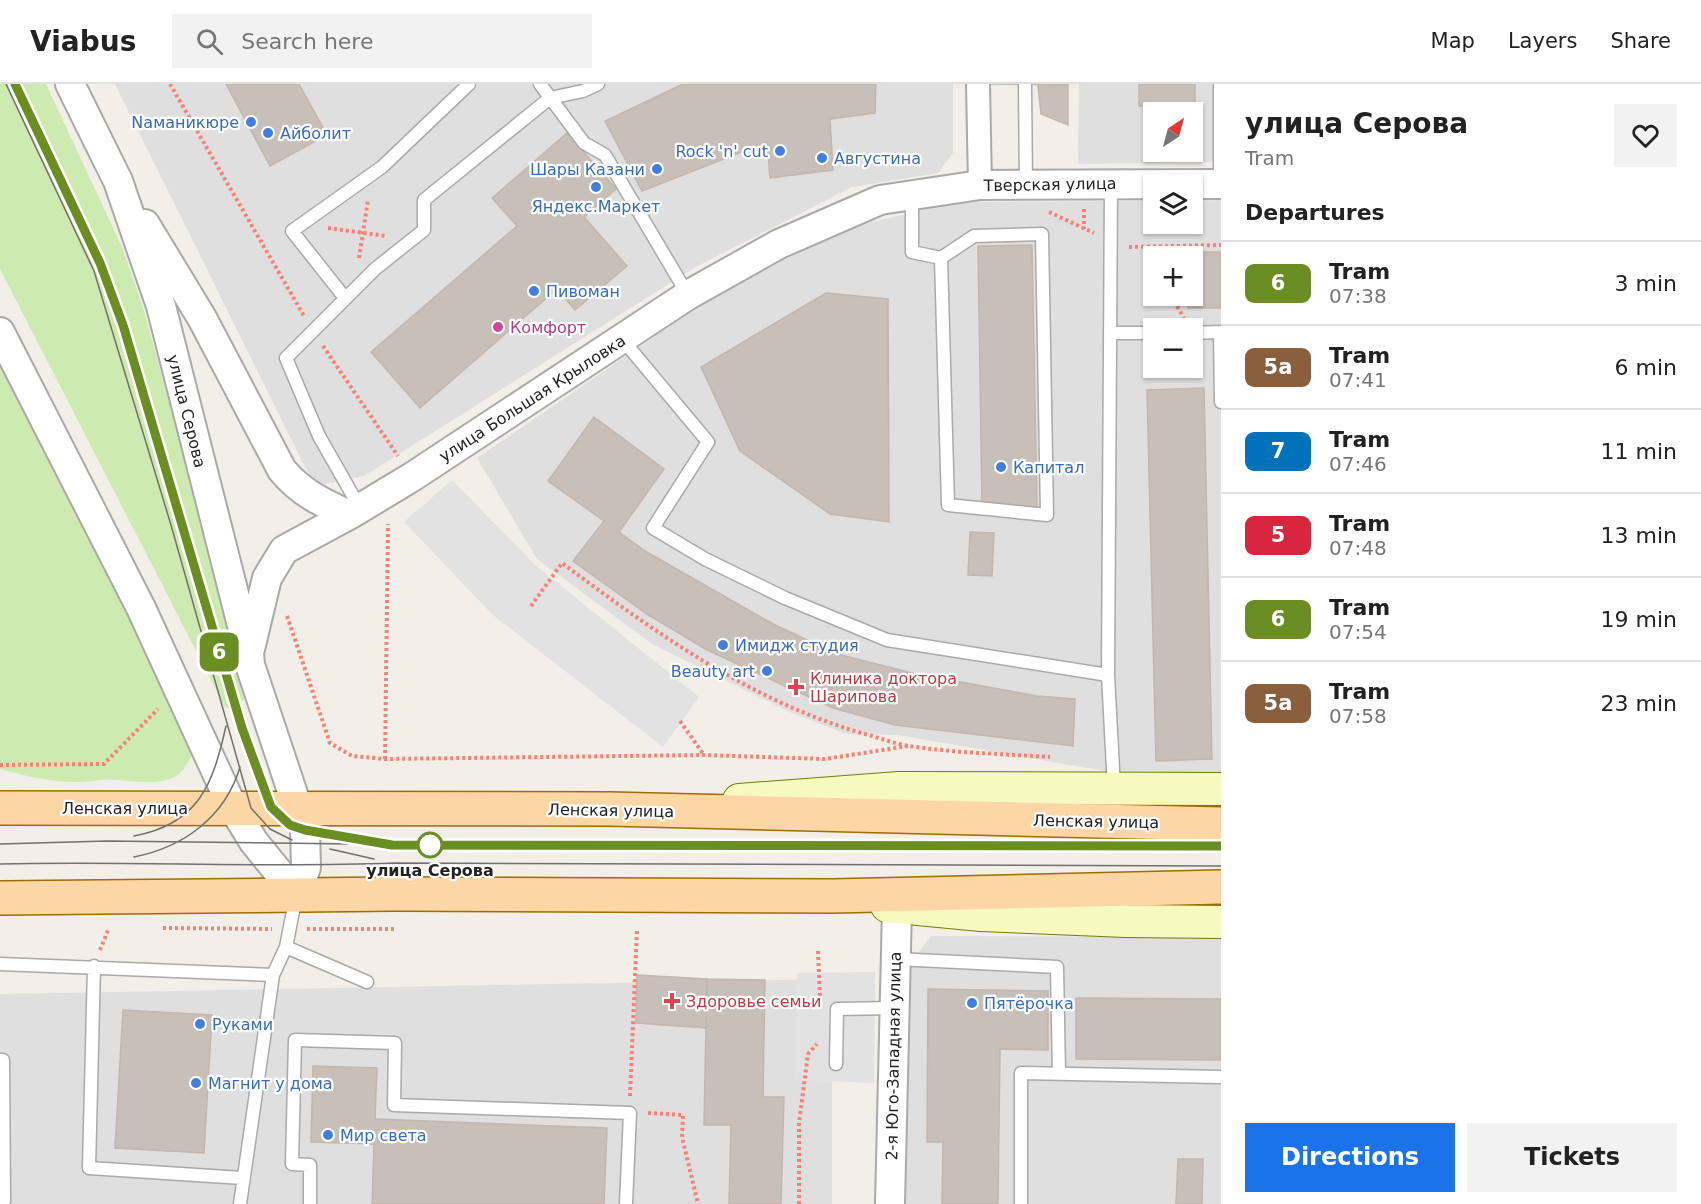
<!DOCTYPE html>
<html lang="en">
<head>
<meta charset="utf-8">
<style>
	body { margin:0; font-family:"DejaVu Sans",sans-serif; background:#f2f2f2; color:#222; height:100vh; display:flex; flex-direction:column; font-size:22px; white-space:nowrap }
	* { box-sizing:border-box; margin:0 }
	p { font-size:20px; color:#767676 }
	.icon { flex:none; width:33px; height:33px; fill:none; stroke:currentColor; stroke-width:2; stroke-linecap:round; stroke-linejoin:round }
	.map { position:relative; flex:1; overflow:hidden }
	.drawer { display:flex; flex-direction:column; background:#fff; width:480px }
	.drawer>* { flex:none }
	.badge { padding:0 12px; border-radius:9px; font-size:21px; line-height:39px }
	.needle { width:39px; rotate:36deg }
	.controls { position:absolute; left:1143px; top:18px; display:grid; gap:12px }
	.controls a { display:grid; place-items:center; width:60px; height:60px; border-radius:0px; background:#fff; box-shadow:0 2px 4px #0004; font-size:30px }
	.map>.badge { position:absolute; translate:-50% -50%; box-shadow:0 0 0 3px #fff }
	h2 { padding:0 24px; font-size:22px; line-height:54px }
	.round { display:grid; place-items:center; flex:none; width:63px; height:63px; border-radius:0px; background:#f2f2f2 }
	.headline { display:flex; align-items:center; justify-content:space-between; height:102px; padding:0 24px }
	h1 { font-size:28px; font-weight:600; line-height:45px }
	.cta { display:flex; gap:12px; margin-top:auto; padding:12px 24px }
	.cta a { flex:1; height:69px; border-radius:0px; background:#1a73e8; color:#fff; font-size:24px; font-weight:600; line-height:69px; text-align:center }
	.cta a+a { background:#f2f2f2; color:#222 }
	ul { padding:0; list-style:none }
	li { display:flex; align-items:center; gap:18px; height:84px; padding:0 24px; border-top:2px solid #e0e0e0 }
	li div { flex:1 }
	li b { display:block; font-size:22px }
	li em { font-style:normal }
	li .badge { min-width:66px; font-weight:700; text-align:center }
	header { display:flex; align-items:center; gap:36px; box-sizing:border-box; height:84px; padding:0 30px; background:#fff; border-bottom:2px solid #e0e0e0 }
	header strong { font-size:28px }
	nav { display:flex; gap:33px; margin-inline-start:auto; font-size:21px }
	.search { width:420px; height:54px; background:#f2f2f2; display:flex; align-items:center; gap:15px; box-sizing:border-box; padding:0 21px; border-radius:0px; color:#767676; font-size:22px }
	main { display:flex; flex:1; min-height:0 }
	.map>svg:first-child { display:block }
</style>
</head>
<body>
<header>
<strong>Viabus</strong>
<div class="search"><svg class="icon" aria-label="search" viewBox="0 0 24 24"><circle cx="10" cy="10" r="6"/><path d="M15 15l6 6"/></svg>Search here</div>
<nav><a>Map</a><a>Layers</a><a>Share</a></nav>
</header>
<main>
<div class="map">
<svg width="1221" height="1120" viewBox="0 0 1221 1120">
	<rect width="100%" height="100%" fill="#f2efe9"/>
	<path fill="#e0dfdf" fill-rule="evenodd" d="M115,0H953V69L938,89L852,103L694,184L364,392L321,401L308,389Z
		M1079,0H1221V78L1078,80ZM1154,28H1192V68H1154Z
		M1221,116V692H1133L898,651L847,650L792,629L652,560L537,475L477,374L714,212L845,145L954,118L1153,117L1154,140H1192L1193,117ZM1154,172H1192V212H1154ZM1154,244H1192V284H1154Z
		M931,852L1221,853V1120H900L906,885Z
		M832,895V1120H0V910Z"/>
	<path fill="#cdebb0" d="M0,0H46L122,163L142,220L247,598L244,615L232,625L225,623L0,185Z
		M0,276L82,423L194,668C188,679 182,691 170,695C146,703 122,693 100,696C68,702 32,694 0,685Z"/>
	<path fill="#e2e2e2" d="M452,396L534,480L699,613L663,663L493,531L404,438Z
		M875,888L874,999L795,996L797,889Z"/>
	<path fill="#c7bfb8" stroke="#c4b6ab" stroke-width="1.5" d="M226,0H299L327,51L270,82Z
		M683,0H876L875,29L830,35L833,86L770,94L767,58L642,107L605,37Z
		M991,0H1068V1Z
		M1139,0H1195V22H1139Z
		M1068,1V41L1041,30L1038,2Z
		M567,49L616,105L584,133L627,182L575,226L557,205L420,324L371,268L517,142L492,114Z
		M1032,161L1037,423L982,424L978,162Z
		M1188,168H1221V224H1188V212H1192V172H1188Z
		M826,209L888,215L889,438L830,430L740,367L701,283Z
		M1204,304L1212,675L1156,677L1147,306Z
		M594,333L664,385L619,448L645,467L775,541L837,570L912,589L1037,612L1075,615L1073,662L895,641L833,624L707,566L647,530L573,477L604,437L548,397Z
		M970,448L994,449L992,492L968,491Z
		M637,891L707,895L706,944L636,939Z
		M707,895L765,896L763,1013H784L781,1120H729L731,1041H704Z
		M928,905L1048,907V966L1000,965L998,1120H942L943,1058H927Z
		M1076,914L1221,915V976L1076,975Z
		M123,926L212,931L204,1069L115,1064Z
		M313,982L377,984L375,1035L607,1044L604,1120H372L374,1060L311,1058Z
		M1178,1075H1203L1202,1120H1176Z"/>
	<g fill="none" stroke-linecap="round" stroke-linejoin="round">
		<g stroke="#a9a9a9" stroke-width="15">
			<path id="service" d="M540,0L584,59L605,71L688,211
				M1220,0V100
				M1025,1L1026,101
				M1111,100L1108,591L1114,704
				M912,111V168L941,174L974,152L1042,150L1047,431L948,421L941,174
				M345,214L292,147L382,83L469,0
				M1220,248L1221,318
				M1111,249H1154
				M1192,249L1221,248
				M622,255L708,358L653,444L705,475L785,514L887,556L1108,591
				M360,424L319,352L286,274L375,185L424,146V116L550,14L583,7L598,0
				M286,863L367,898
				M896,875L1057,883L1059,990
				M0,880L273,891
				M94,882L89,1084L242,1094
				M0,976H3L4,1117H0
				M836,980L837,925L895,924
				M240,1120L273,891L286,863L296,812
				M310,1120V1081L292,1080L295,956L395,959L394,1021L630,1029L626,1120
				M1021,1120V989L1221,993"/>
		</g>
		<g stroke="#a9a9a9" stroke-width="26">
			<path id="minor" d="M978,0L980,101"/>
		</g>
		<g stroke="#a9a9a9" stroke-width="32">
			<path id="tertiary" d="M145,140L202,234L282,386C301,409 323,419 349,431
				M0,248L141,524L233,724L254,758L297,811L306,783L305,746L250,581L249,569L161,222L118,97L70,0
				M250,565L267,494L284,466L349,431L412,393L688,211L779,160L880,116L980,101L1221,100
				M890,1120L897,824"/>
		</g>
		<g stroke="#707d05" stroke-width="34">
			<path id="secondary" d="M739,716L899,704L1221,705
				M887,822L981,831L1126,837L1221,838"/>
		</g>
		<g stroke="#a06b00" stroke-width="36">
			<path id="primary" d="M0,724L609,725L1221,740
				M0,814L395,810L833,812L1221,803"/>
		</g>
		<path stroke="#fa8072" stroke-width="4" stroke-dasharray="3 3" stroke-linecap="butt" d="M170,0L304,232
			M1084,125V145
			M1049,128L1094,149
			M328,144L386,152
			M1147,162L1148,174L1154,183
			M1129,163L1221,161
			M359,174L368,116
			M1171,212L1184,234
			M323,262L398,372
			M531,522L562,479C656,549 752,618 865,650C880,654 895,660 909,662C956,669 1003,670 1050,673
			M287,532L330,659L352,672L385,675L704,671L825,675L908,662
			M680,637L704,671
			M385,675L388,440
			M0,681L104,680L158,625
			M163,844L272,845
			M307,845H395
			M100,866L109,844
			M818,867L820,915
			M630,1012L637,845
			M648,1029L683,1031L682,1053L698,1120
			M799,1120V1039L808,970L817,960"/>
		<use href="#service" stroke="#fff" stroke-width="12"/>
		<use href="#minor" stroke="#fff" stroke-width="22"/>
		<use href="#tertiary" stroke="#fff" stroke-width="28"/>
		<use href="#secondary" stroke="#f7fabf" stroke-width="32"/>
		<use href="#primary" stroke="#fcd6a4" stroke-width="33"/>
		<path stroke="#707070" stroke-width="1.5" d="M6,0L94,187L171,441L251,724L270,745L292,756
			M60,95L101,179L123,241L242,644L271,723L290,741L357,754
			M134,752C199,740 213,700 226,642
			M0,760L107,757L430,761L1221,762
			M330,765L374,775
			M134,773C184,763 225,733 240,683
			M0,780C132,777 263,784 395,779L1221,782"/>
	</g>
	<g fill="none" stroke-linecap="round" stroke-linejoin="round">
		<g stroke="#fff" stroke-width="14">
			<path id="line" d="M15,0L100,179L123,241L242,644L271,723L290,741L305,746L392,761L1221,762"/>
		</g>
		<use href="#line" stroke="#6b8e23" stroke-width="9"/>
	</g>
	<g fill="#3f7fe0" stroke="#fff" stroke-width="2">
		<circle cx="251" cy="38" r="6"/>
		<circle cx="268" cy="49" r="6"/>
		<circle cx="780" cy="67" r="6"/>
		<circle cx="822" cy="74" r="6"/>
		<circle cx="657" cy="85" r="6"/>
		<circle cx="596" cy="103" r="6"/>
		<circle cx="534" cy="207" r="6"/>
		<circle cx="1001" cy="383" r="6"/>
		<circle cx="723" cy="561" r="6"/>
		<circle cx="767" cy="587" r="6"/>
		<circle cx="972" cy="919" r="6"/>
		<circle cx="200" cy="940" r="6"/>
		<circle cx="196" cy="999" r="6"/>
		<circle cx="328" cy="1051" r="6"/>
	</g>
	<circle fill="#d1479c" stroke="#fff" stroke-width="2" cx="498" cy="243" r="6"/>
	<g fill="#e0444e" stroke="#fff" stroke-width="2">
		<path d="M793 594h6v6h6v6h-6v6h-6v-6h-6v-6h6z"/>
		<path d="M669 908h6v6h6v6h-6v6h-6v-6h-6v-6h6z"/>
	</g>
	<circle fill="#fff" stroke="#6b8e23" stroke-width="3" cx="430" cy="761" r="12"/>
	<g text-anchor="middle" stroke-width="4.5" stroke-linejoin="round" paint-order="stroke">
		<g font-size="16" fill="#366cbe" stroke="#fff" text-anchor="start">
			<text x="239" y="44" text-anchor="end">Naманикюре</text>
			<text x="280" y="55">Айболит</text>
			<text x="768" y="73" text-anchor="end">Rock 'n' cut</text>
			<text x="834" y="80">Августина</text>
			<text x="645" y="91" text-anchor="end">Шары Казани</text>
			<text x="596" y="128" text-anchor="middle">Яндекс.Маркет</text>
			<text x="546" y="213">Пивоман</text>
			<text x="1013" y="389">Капитал</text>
			<text x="735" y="567">Имидж студия</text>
			<text x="755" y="593" text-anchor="end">Beauty art</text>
			<text x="984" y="925">Пятёрочка</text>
			<text x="212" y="946">Руками</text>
			<text x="208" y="1005">Магнит у дома</text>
			<text x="340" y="1057">Мир света</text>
		</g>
		<g font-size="16" fill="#222" stroke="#fff">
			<text transform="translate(1050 100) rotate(-1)" y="6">Тверская улица</text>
			<text transform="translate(532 314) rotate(-33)" y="6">улица Большая Крыловка</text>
			<text transform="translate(187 327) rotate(76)" y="6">улица Серова</text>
			<text x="125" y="730">Ленская улица</text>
			<text transform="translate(611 726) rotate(1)" y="6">Ленская улица</text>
			<text transform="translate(1096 737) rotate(1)" y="6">Ленская улица</text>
			<text transform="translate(893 972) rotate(-89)" y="6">2-я Юго-Западная улица</text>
		</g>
		<g font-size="16" fill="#b23c85" stroke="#fff" text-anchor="start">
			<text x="510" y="249">Комфорт</text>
		</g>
		<g font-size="16" fill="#be3a42" stroke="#fff" text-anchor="start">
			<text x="810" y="600">Клиника доктора<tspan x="810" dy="18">Шарипова</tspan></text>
			<text x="686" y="923">Здоровье семьи</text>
		</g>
		<g font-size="16" font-weight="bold" fill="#222" stroke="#fff">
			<text x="430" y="792">улица Серова</text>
		</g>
	</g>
</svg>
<div class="controls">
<a><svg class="needle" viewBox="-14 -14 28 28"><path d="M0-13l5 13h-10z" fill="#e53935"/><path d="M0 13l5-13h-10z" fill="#767676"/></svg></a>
<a><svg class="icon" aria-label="layers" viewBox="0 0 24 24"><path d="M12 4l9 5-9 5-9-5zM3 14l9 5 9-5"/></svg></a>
<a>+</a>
<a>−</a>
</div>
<b class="badge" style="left:219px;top:568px;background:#6b8e23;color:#fff">6</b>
</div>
<section class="drawer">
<div class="headline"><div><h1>улица Серова</h1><p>Tram</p></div><a class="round"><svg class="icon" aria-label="heart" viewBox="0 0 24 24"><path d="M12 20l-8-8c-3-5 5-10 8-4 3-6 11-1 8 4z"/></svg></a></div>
<h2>Departures</h2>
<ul>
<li><span class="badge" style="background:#6b8e23;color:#fff">6</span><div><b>Tram</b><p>07:38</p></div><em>3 min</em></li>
<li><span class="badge" style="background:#8b5e3c;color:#fff">5а</span><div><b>Tram</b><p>07:41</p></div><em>6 min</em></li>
<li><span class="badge" style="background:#0072bc;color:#fff">7</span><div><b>Tram</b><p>07:46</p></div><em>11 min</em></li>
<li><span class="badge" style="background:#d7263d;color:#fff">5</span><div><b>Tram</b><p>07:48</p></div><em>13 min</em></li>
<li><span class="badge" style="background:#6b8e23;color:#fff">6</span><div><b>Tram</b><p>07:54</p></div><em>19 min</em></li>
<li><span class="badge" style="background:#8b5e3c;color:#fff">5а</span><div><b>Tram</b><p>07:58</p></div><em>23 min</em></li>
</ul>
<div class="cta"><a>Directions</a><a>Tickets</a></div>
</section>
</main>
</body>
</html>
